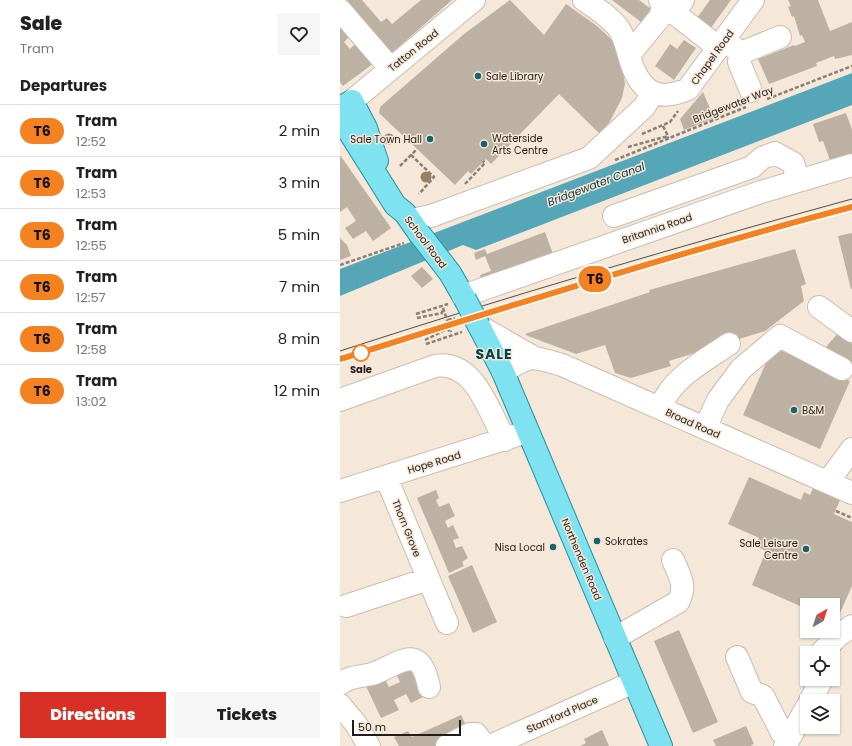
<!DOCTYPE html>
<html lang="en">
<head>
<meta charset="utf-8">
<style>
	body { margin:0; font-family:Poppins,sans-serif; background:#f6f6f6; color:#222; height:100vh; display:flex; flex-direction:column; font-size:15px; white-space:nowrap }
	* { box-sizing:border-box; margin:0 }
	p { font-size:13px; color:#767676 }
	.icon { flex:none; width:22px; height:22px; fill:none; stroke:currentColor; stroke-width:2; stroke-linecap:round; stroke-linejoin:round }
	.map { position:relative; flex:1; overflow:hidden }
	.panel { display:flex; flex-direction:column; background:#fff; width:340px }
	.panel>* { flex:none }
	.badge { padding:0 8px; border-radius:13px; font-size:14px; line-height:26px }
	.needle { width:26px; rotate:39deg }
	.controls { position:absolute; left:460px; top:598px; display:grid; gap:8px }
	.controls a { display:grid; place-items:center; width:40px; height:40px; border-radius:0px; background:#fff; box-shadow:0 1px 3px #0004; font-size:20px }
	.scale { position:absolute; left:12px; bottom:10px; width:109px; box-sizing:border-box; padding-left:4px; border:2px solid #211c17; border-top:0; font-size:11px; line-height:14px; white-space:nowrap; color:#211c17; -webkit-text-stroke:3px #f5e8d9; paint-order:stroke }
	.map>.badge { position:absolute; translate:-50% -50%; box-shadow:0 0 0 2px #fff }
	h2 { padding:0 20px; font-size:15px; line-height:36px }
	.round { display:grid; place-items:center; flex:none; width:42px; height:42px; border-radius:0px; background:#f6f6f6 }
	.head { display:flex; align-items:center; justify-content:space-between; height:68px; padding:0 20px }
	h1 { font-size:19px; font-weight:800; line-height:30px }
	.button { display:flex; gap:8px; margin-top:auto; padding:8px 20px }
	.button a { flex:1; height:46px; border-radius:0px; background:#d93025; color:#fff; font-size:16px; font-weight:800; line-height:46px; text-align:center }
	.button a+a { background:#f6f6f6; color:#222 }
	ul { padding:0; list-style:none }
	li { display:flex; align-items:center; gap:12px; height:52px; padding:0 20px; border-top:1px solid #e0e0e0 }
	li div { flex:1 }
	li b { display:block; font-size:15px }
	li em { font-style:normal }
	li .badge { min-width:44px; font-weight:700; text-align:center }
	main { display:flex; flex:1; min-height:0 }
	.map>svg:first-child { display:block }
</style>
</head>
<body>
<main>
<section class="panel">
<div class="head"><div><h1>Sale</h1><p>Tram</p></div><a class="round"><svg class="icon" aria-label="heart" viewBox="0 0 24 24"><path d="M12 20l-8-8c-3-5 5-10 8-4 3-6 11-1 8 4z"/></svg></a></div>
<h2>Departures</h2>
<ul>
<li><span class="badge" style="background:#f58220;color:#111">T6</span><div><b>Tram</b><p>12:52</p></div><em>2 min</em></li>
<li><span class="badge" style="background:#f58220;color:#111">T6</span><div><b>Tram</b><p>12:53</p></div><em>3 min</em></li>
<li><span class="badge" style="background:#f58220;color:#111">T6</span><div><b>Tram</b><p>12:55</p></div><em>5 min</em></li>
<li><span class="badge" style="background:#f58220;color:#111">T6</span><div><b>Tram</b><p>12:57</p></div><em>7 min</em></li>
<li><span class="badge" style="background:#f58220;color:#111">T6</span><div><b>Tram</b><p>12:58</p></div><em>8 min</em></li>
<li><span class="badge" style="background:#f58220;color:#111">T6</span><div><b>Tram</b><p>13:02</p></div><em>12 min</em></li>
</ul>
<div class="button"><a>Directions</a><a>Tickets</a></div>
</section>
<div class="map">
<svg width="512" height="746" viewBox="0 0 512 746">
	<rect width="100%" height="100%" fill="#f5e8d9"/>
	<path fill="#55a7b7" d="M512,73V105L136,250L123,245L0,296V269Z"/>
	<path fill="#bcb1a2" d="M2,0H22L41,22L47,18L52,24L81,0H112L45,59Z
		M170,0L204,35L226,4L257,26L273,41L280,54L285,84L282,98L269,123L259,133L219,94L151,164L146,159L131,174L128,171L115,185L39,113L40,107L124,34Z
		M272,0H299L311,9L301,22Z
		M370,0H391L368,32L354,22Z
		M448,0H478L490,31L512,22V55L495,59L494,56L476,63L477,66L429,84L418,59L454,45L455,46L465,42L462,35L460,36L454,16L452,17L448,7L451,6Z
		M0,18L13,33L4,42L10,49L17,42L34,63L3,86L0,82Z
		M344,40L356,48L334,80L315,66L330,44L337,49Z
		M363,92L374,118L344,130L340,119Z
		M506,113L512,130V159L492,166L483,141L479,142L473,124Z
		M0,155L51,228L33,241L26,231L13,239L5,228L16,221L7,207L0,212Z
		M205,232L214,257L143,283L140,275L151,271L145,256L136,260L134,253L145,249L147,254Z
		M512,233V289H511L498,236Z
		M0,238L7,245L11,256L0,260Z
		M455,249L466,284L461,286L464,301L425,331L329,361L331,366L291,378L275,373L265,345L236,354L188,336L185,334L310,292L309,290Z
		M82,267L93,279L82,288L71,276Z
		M498,333L512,344V368L486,347Z
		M433,347L510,381L480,449L403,415Z
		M409,477L461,500L464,492L470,495L473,488L500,500L494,514L512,522V586L496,622L493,621V605H467V609L412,585L426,551L415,546L419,538L388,524Z
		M96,490L99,498L96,500L99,507L109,503L115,516L105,521L108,528L113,525L119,538L113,540L116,548L122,546L128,558L122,562L124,566L109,573L77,498Z
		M132,565L157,622L133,633L108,576Z
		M339,630L378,722L353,733L314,641Z
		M71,661L87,695L71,703L66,694L54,700L59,710L41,718L24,682L42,673L49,687L60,682L54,669Z
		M121,715L130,733L101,746H59L54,737L68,731L72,737Z
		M406,726L414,744L410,746H376L373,740Z
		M262,730L269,746H240L246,743L244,739Z"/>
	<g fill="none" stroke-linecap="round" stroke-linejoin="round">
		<g stroke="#c9bdae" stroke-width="24">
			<path id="minor" d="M244,0C256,8 270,17 279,29C287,41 288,57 294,70C305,96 323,100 348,89L413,0
				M343,0L334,13L378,47
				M0,10L50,68
				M384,40L401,53L440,37
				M401,53L399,62L411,91
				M289,55L320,17L323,7L320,0
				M12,101L134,0
				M274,216L412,167L422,158L435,153L453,163L458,181
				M71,220L91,216L249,158L304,107L313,93
				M123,296L421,192L512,165
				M479,307L512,331
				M139,326L193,357
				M163,372C192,354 190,356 222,365L512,493
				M0,400L95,366C135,359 149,413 165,440
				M320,408C332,377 363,362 389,344
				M365,428L378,400L401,369L440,336L502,369
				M46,477L107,623
				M490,483L492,476L512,449
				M0,491L177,435
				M6,606L88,579
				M275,638L338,602C347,586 340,577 333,560
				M481,653L499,635L512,626
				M397,657L412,692L423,696L442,733L450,737
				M0,684C9,676 21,677 32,674C59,665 80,640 89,687
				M470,701L482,679
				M0,705L16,724L29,746
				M107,746L130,734H136L145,746
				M150,746L294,682
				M445,746L467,707"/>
		</g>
		<g stroke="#26909f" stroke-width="24">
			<path id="major" d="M0,108L12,101L26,128L37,161
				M0,117L55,205L65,213L79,233
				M110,273L125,299
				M139,326L163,372L321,746"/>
		</g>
		<path stroke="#898076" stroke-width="2.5" stroke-dasharray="4 2" stroke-linecap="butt" d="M427,99L512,66
			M323,126L328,136
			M302,134L330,122L338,111
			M288,147L328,136V138
			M71,155L94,177L79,194
			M275,160L406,107
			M60,166L77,149
			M125,184L145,163L143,161
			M0,265L64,243
			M76,314L108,304
			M77,318L102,313L103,308
			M108,320L115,318
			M85,340L107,329L111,332
			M86,344L122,332
			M496,511L512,518"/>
		<use href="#minor" stroke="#fff" stroke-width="22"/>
		<use href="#major" stroke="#7ee2f1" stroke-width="22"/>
		<path stroke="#534d45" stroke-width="1" d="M0,351C169,296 340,246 512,199
			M0,359C170,306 340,252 512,207"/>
		<g stroke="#26909f" stroke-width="24" stroke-linecap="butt">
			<path id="major-bridge" d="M79,233L110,273
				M125,299L139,326"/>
		</g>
		<path stroke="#898076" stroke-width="2.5" stroke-dasharray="4 2" stroke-linecap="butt" d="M103,308L111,332"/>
		<use href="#major-bridge" stroke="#7ee2f1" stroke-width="22"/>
	</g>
	<g fill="#978263">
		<circle cx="49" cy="139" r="5.5"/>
		<circle cx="86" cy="177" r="5.5"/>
	</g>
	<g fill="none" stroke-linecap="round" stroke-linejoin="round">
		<g stroke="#fff" stroke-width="9">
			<path id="line" d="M0,359C170,306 340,252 512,207"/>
		</g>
		<use href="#line" stroke="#f58220" stroke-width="6"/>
	</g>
	<g fill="#17626e" stroke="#f5e8d9" stroke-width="1.5">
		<circle cx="138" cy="76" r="4"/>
		<circle cx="90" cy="139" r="4"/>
		<circle cx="144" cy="144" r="4"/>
		<circle cx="454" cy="410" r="4"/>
		<circle cx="257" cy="541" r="4"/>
		<circle cx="213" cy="547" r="4"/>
		<circle cx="466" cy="549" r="4"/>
	</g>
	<circle fill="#fff" stroke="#f58220" stroke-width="2" cx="21" cy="353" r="8"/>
	<g text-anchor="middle" stroke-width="3" stroke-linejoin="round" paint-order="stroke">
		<g font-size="10" fill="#211c17" stroke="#f5e8d9">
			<text transform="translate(73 50) rotate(-39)" y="4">Tatton Road</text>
			<text transform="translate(372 57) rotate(-54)" y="4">Chapel Road</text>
			<text transform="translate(393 104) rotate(-21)" y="4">Bridgewater Way</text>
			<text transform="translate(317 228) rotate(-19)" y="4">Britannia Road</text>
			<text transform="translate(86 242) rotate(53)" y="4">School Road</text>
			<text transform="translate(353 423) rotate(24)" y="4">Broad Road</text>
			<text transform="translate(94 462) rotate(-17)" y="4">Hope Road</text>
			<text transform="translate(67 528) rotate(68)" y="4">Thorn Grove</text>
			<text transform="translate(242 559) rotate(67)" y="4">Northenden Road</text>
			<text transform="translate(222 714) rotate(-24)" y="4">Stamford Place</text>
		</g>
		<g font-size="10" fill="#211c17" stroke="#f5e8d9" text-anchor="start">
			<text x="146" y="80">Sale Library</text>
			<text x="152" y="142">Waterside<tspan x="152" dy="12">Arts Centre</tspan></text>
			<text x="82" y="143" text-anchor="end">Sale Town Hall</text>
			<text x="462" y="414">B&amp;M</text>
			<text x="265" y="545">Sokrates</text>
			<text x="458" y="547" text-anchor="end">Sale Leisure<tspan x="458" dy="12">Centre</tspan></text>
			<text x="205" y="551" text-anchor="end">Nisa Local</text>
		</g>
		<g font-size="10" font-weight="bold" fill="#211c17" stroke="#f5e8d9">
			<text x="21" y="373">Sale</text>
		</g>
		<g font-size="11" font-style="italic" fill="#0d363d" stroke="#f5e8d9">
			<text transform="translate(256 184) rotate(-21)" y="4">Bridgewater Canal</text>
		</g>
		<g font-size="14" font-weight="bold" letter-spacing="1" fill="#01424c" stroke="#f5e8d9">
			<text x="154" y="359">SALE</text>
		</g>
	</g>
</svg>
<div class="controls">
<a><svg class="needle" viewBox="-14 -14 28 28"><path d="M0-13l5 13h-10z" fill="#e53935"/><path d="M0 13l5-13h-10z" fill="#767676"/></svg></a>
<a><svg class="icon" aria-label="locate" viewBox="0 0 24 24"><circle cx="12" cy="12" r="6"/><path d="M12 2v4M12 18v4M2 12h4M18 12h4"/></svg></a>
<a><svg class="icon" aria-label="layers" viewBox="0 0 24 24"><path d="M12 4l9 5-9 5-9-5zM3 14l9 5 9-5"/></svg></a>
</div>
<div class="scale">50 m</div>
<b class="badge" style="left:255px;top:279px;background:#f58220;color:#111">T6</b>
</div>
</main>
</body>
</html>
